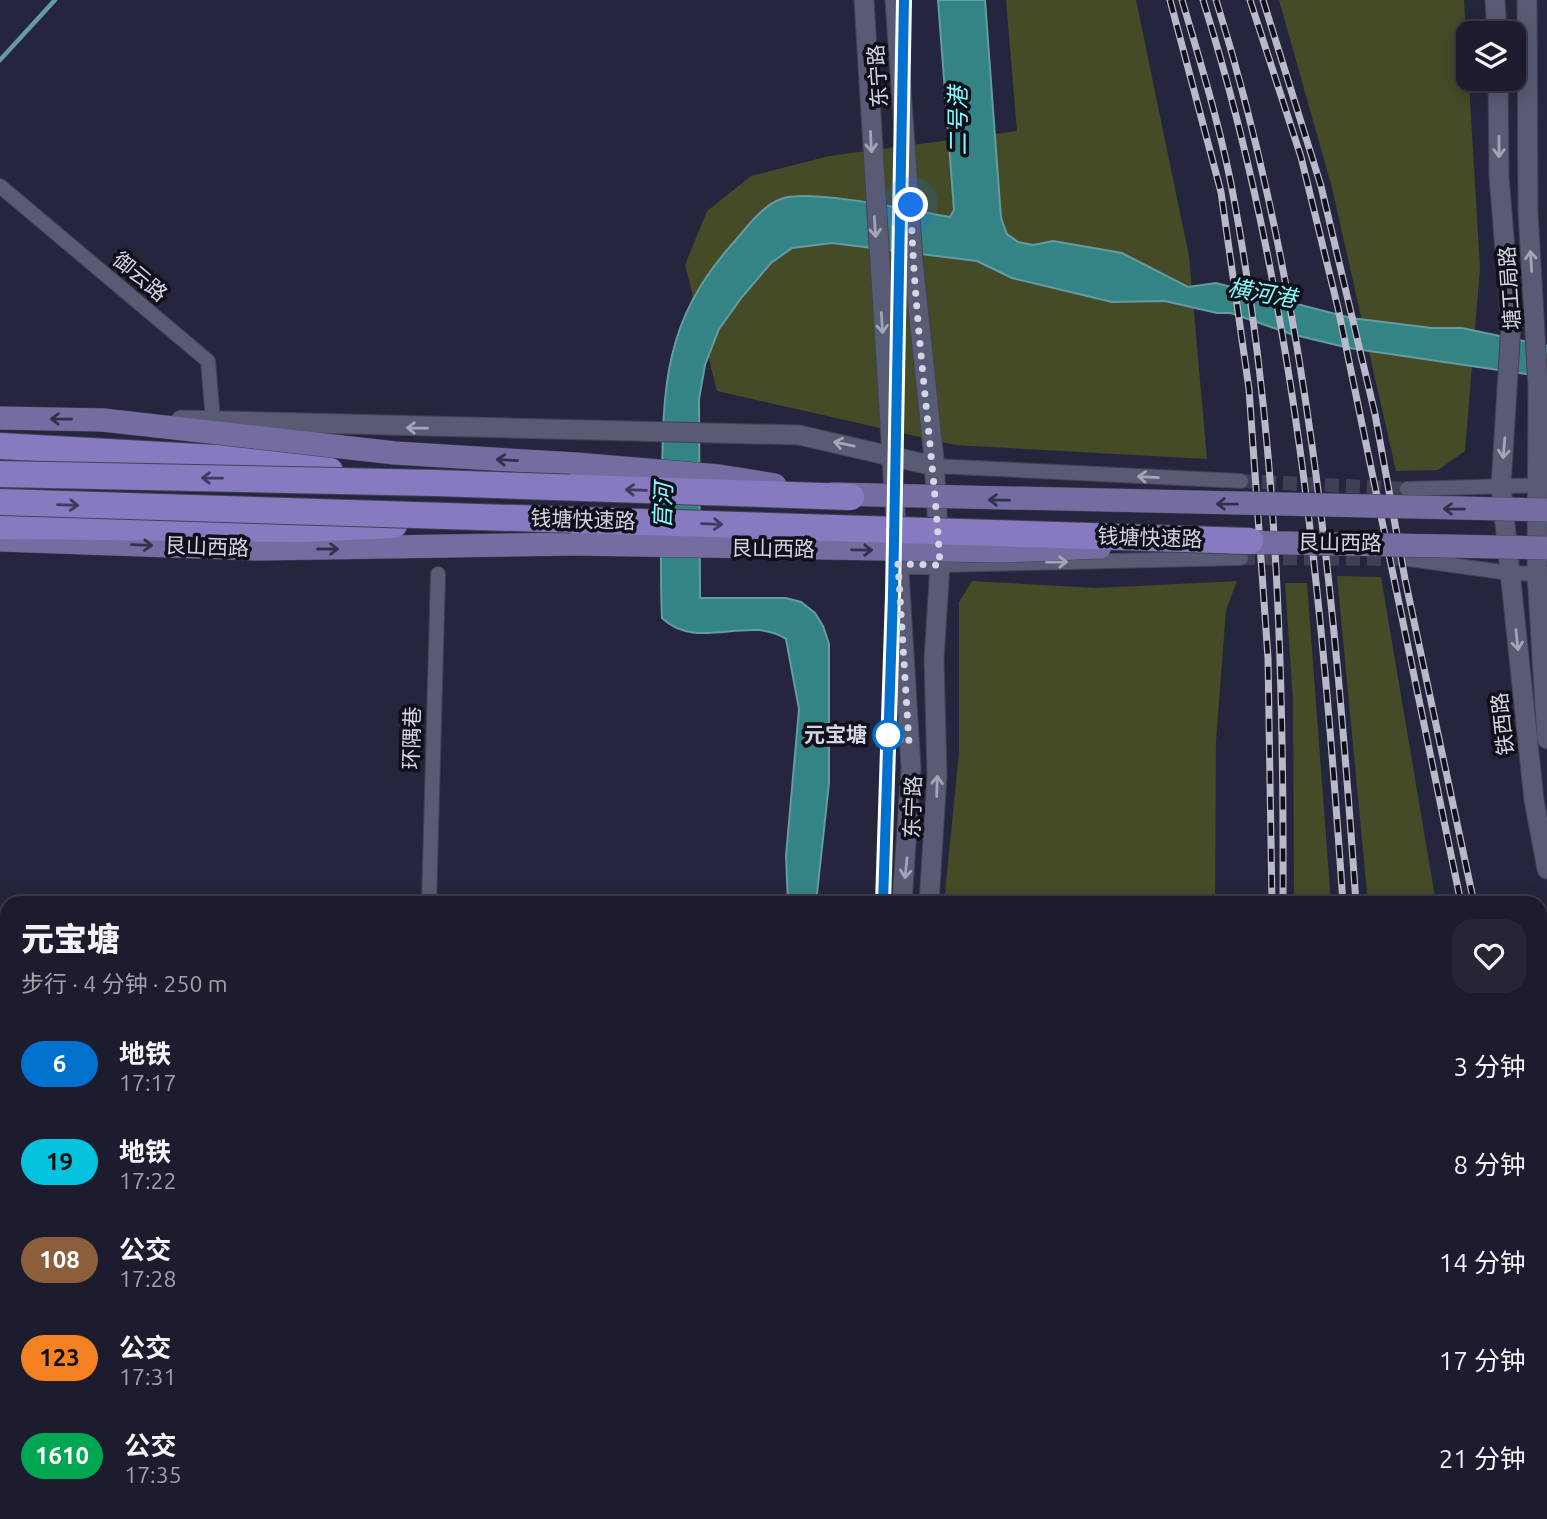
<!DOCTYPE html>
<html lang="zh">
<head>
<meta charset="utf-8">
<style>
	body { margin:0; font-family:Ubuntu,"Noto Sans SC",sans-serif; background:#252536; color:#f1f3f6; height:100vh; display:flex; flex-direction:column; font-size:26px; white-space:nowrap }
	* { box-sizing:border-box; margin:0 }
	p { font-size:23px; color:#a0a1aa }
	.icon { flex:none; width:38px; height:38px; fill:none; stroke:currentColor; stroke-width:2; stroke-linecap:round; stroke-linejoin:round }
	.map { position:relative; flex:1; overflow:hidden }
	.side { position:absolute; left:0px; top:896px; width:1547px; height:623px; display:flex; flex-direction:column; background:#1c1c2e; border-radius:21px 21px 0 0; box-shadow:0 4px 18px #0003,0 0 0 2px #3a3a4a }
	.side>* { flex:none }
	.badge { padding:0 14px; border-radius:23px; font-size:24px; line-height:46px }
	.tools { position:absolute; left:1456px; top:21px; display:grid; gap:14px }
	.tools a { display:grid; place-items:center; width:70px; height:70px; border-radius:14px; background:#1c1c2e; box-shadow:0 4px 18px #0003,0 0 0 2px #3a3a4a; font-size:35px }
	.you { position:absolute; width:35px; height:35px; margin:-18px; border:5px solid #fff; border-radius:50%; background:#1a73e8; box-shadow:0 0 0 10px #1a73e833 }
	.map>.badge { position:absolute; translate:-50% -50%; box-shadow:0 0 0 4px #fff }
	.round { display:grid; place-items:center; flex:none; width:74px; height:74px; border-radius:21px; background:#252536 }
	.overview { display:flex; align-items:center; justify-content:space-between; height:119px; padding:0 21px }
	h1 { font-size:33px; font-weight:800; line-height:52px }
	ul { padding:0; list-style:none }
	li { display:flex; align-items:center; gap:21px; height:98px; padding:0 21px }
	li div { flex:1 }
	li b { display:block; font-size:26px }
	li em { font-style:normal }
	li .badge { min-width:77px; font-weight:700; text-align:center }
	.map>svg:first-child { display:block }
</style>
</head>
<body>
<div class="map">
<svg width="1547" height="1519" viewBox="0 0 1547 1519">
	<rect width="100%" height="100%" fill="#25263d"/>
	<path fill="#454a27" d="M1006,0H1136L1189,256L1207,459L955,445L717,391L685,265L707,211L751,176L829,156L1017,131Z
		M1279,0H1464L1480,268L1465,451L1438,470L1396,471L1332,188Z
		M1337,576L1381,577L1436,903H1368Z
		M972,581L1096,588L1237,581L1226,610L1216,741L1215,903H944L959,753V602Z
		M1285,583H1307L1331,903H1294L1293,701Z
		M1014,1512H1206V1519H1013Z
		M1300,1512H1361V1519H1300Z
		M1425,1512H1537L1539,1519H1425Z"/>
	<path fill="#348385" stroke="#649ca2" stroke-width="2" d="M938,0H985L1001,218L1007,234L1018,242L1033,245L1053,241L1122,253L1188,287L1216,283L1351,318L1432,328H1462L1547,346V377L1349,348L1291,334L1231,313H1217L1165,301L1112,302L1012,278L977,261L832,243L792,248L771,263L742,297L719,329L705,365L699,399L700,598H786L801,602L815,613L823,626L829,644V783L816,903H788L786,856L799,709L786,639C750,614 697,652 662,618C660,576 661,533 662,490C663,389 662,322 734,242C747,227 762,206 781,199C808,188 916,211 950,217L954,210Z"/>
	<g fill="none" stroke-linecap="round" stroke-linejoin="round">
		<path stroke="#649ca2" stroke-width="4.5" d="M0,60L55,0"/>
		<path stroke="#3f4056" stroke-width="14" stroke-dasharray="14 7" stroke-linecap="butt" d="M1241,481L1407,489
			M1241,558L1409,559"/>
		<path stroke="#3f4056" stroke-width="19" stroke-dasharray="19 10" stroke-linecap="butt" d="M1540,1325H1547
			M1540,1345H1547"/>
		<g stroke="#424255" stroke-width="16">
			<path id="street" d="M0,186L208,361L213,420
				M934,466L1241,481
				M1407,489L1546,485
				M1409,559L1509,573L1547,574
				M940,565L1241,558
				M429,903L438,574"/>
		</g>
		<g stroke="#424255" stroke-width="21">
			<path id="secondary" d="M864,0L911,768L902,903
				M895,0L913,261L934,459L940,565L934,659L937,775L929,903
				M1495,0L1497,33
				M1527,0L1528,211L1538,386L1537,574L1547,739
				M1498,79L1499,176L1511,324L1501,486L1534,800L1547,869
				M181,420L799,435L934,466
				M898,564L940,565
				M0,1363H7
				M0,1394H7
				M741,1519L743,1512
				M779,1519L781,1512"/>
		</g>
		<g stroke="#424255" stroke-width="24">
			<path id="primary" d="M0,418L103,420L395,453L575,464
				M0,540L259,549L574,544"/>
		</g>
		<g stroke="#424255" stroke-width="28">
			<path id="highway" d="M0,446L216,458L330,471
				M0,526L301,529L394,525"/>
		</g>
		<use href="#street" stroke="#595a74" stroke-width="14"/>
		<use href="#secondary" stroke="#595a74" stroke-width="19"/>
		<use href="#primary" stroke="#756da2" stroke-width="23"/>
		<use href="#highway" stroke="#877ac1" stroke-width="26"/>
		<g stroke="#b8b9ca" stroke-width="7">
			<path id="rail" d="M1170,0L1221,192L1249,389L1268,658L1272,903
				M1182,0C1202,68 1223,136 1235,205C1277,435 1284,670 1283,903
				M1203,0C1295,291 1322,600 1343,903
				M1216,0C1307,291 1335,600 1356,903
				M1250,0L1301,157L1338,308L1461,903
				M1263,0L1321,186L1375,414L1405,579L1474,903
				M1540,1238L1547,1277
				M1540,1307L1547,1346
				M1383,1512V1519
				M1394,1512L1395,1519
				M1270,1519V1512
				M1281,1519V1512"/>
		</g>
		<use href="#rail" stroke="#10101a" stroke-width="4.5" stroke-dasharray="13" stroke-linecap="butt"/>
		<g stroke="#424255" stroke-width="24" stroke-linecap="butt">
			<path id="primary-bridge" d="M575,464L719,476L775,485
				M833,494L1547,510
				M1232,542L1547,548
				M574,544L1004,551L1100,547"/>
		</g>
		<g stroke="#424255" stroke-width="28" stroke-linecap="butt">
			<path id="highway-bridge" d="M0,474L436,483L851,497
				M0,502L1250,541"/>
		</g>
		<use href="#primary-bridge" stroke="#756da2" stroke-width="23"/>
		<use href="#highway-bridge" stroke="#877ac1" stroke-width="26"/>
	</g>
	<defs><path id="oneway-shaft" d="M-6 0H5M1.5-3L5.5 0L1.5 3" fill="none" stroke-width="1.6" stroke-linecap="round" stroke-linejoin="round" transform="scale(1.75)"/></defs>
	<g stroke="#a3a4b8">
		<use href="#oneway-shaft" transform="translate(871 142) rotate(87)"/>
		<use href="#oneway-shaft" transform="translate(1499 147) rotate(90)"/>
		<use href="#oneway-shaft" transform="translate(875 227) rotate(86)"/>
		<use href="#oneway-shaft" transform="translate(1531 261) rotate(-94)"/>
		<use href="#oneway-shaft" transform="translate(882 323) rotate(86)"/>
		<use href="#oneway-shaft" transform="translate(417 428) rotate(-179)"/>
		<use href="#oneway-shaft" transform="translate(844 444) rotate(-168)"/>
		<use href="#oneway-shaft" transform="translate(1504 448) rotate(95)"/>
		<use href="#oneway-shaft" transform="translate(1148 477) rotate(-177)"/>
		<use href="#oneway-shaft" transform="translate(1057 562) rotate(-1)"/>
		<use href="#oneway-shaft" transform="translate(1517 640) rotate(84)"/>
		<use href="#oneway-shaft" transform="translate(937 786) rotate(-88)"/>
		<use href="#oneway-shaft" transform="translate(906 868) rotate(96)"/>
	</g>
	<g stroke="#33314a">
		<use href="#oneway-shaft" transform="translate(61 419) rotate(-179)"/>
		<use href="#oneway-shaft" transform="translate(507 460) rotate(-177)"/>
		<use href="#oneway-shaft" transform="translate(999 500) rotate(-179)"/>
		<use href="#oneway-shaft" transform="translate(1227 504) rotate(-179)"/>
		<use href="#oneway-shaft" transform="translate(1454 509) rotate(-179)"/>
		<use href="#oneway-shaft" transform="translate(142 545) rotate(2)"/>
		<use href="#oneway-shaft" transform="translate(328 549)"/>
		<use href="#oneway-shaft" transform="translate(862 550) rotate(1)"/>
	</g>
	<g stroke="#403a5d">
		<use href="#oneway-shaft" transform="translate(212 478) rotate(-179)"/>
		<use href="#oneway-shaft" transform="translate(636 490) rotate(-178)"/>
		<use href="#oneway-shaft" transform="translate(68 505) rotate(2)"/>
		<use href="#oneway-shaft" transform="translate(712 524) rotate(2)"/>
	</g>
	<g fill="none" stroke-linecap="round" stroke-linejoin="round">
		<g stroke="#fff" stroke-width="16">
			<path id="line" d="M883,903L893,595L904,0"/>
		</g>
		<use href="#line" stroke="#0072ce" stroke-width="10"/>
		<path stroke="#d4d5e5" stroke-width="7" stroke-dasharray="0 12.6" d="M888,735L909,743L898,564L940,565C933,445 914,325 911,205"/>
	</g>
	<circle fill="#fff" stroke="#0072ce" stroke-width="3.5" cx="888" cy="735" r="14"/>
	<g text-anchor="middle" stroke-width="7" stroke-linejoin="round" paint-order="stroke">
		<g font-size="21" fill="#d4d5e5" stroke="#10101a">
			<text transform="translate(878 76) rotate(-94)" y="7">东宁路</text>
			<text transform="translate(140 277) rotate(40)" y="7">御云路</text>
			<text transform="translate(1510 288) rotate(-94)" y="7">塘工局路</text>
			<text transform="translate(583 520) rotate(2)" y="7">钱塘快速路</text>
			<text transform="translate(1150 538) rotate(2)" y="7">钱塘快速路</text>
			<text transform="translate(1340 543) rotate(1)" y="7">艮山西路</text>
			<text transform="translate(207 547) rotate(2)" y="7">艮山西路</text>
			<text transform="translate(773 549) rotate(1)" y="7">艮山西路</text>
			<text transform="translate(1503 724) rotate(-96)" y="7">铁西路</text>
			<text transform="translate(412 738) rotate(-88)" y="7">环隅巷</text>
			<text transform="translate(913 807) rotate(-88)" y="7">东宁路</text>
		</g>
		<g font-size="21" font-weight="bold" fill="#d4d5e5" stroke="#10101a" text-anchor="end">
			<text x="867" y="742">元宝塘</text>
		</g>
		<g font-size="23" font-style="italic" fill="#86fafd" stroke="#10101a">
			<text transform="translate(958 121) rotate(-90)" y="8">二号港</text>
			<text transform="translate(1262 293) rotate(10)" y="8">横河港</text>
			<text transform="translate(663 506) rotate(-88)" y="8">官河</text>
		</g>
	</g>
</svg>
<div class="tools">
<a><svg class="icon" aria-label="layers" viewBox="0 0 24 24"><path d="M12 4l9 5-9 5-9-5zM3 14l9 5 9-5"/></svg></a>
</div>
<div class="you" style="left:911px;top:205px"></div>
<section class="side">
<div class="overview"><div><h1>元宝塘</h1><p>步行 · 4 分钟 · 250 m</p></div><a class="round"><svg class="icon" aria-label="heart" viewBox="0 0 24 24"><path d="M12 20l-8-8c-3-5 5-10 8-4 3-6 11-1 8 4z"/></svg></a></div>
<ul>
<li><span class="badge" style="background:#0072ce;color:#fff">6</span><div><b>地铁</b><p>17:17</p></div><em>3 分钟</em></li>
<li><span class="badge" style="background:#05c3de;color:#111">19</span><div><b>地铁</b><p>17:22</p></div><em>8 分钟</em></li>
<li><span class="badge" style="background:#8b5e3c;color:#fff">108</span><div><b>公交</b><p>17:28</p></div><em>14 分钟</em></li>
<li><span class="badge" style="background:#f58220;color:#111">123</span><div><b>公交</b><p>17:31</p></div><em>17 分钟</em></li>
<li><span class="badge" style="background:#00a651;color:#fff">1610</span><div><b>公交</b><p>17:35</p></div><em>21 分钟</em></li>
</ul>
</section>
</div>
</body>
</html>
